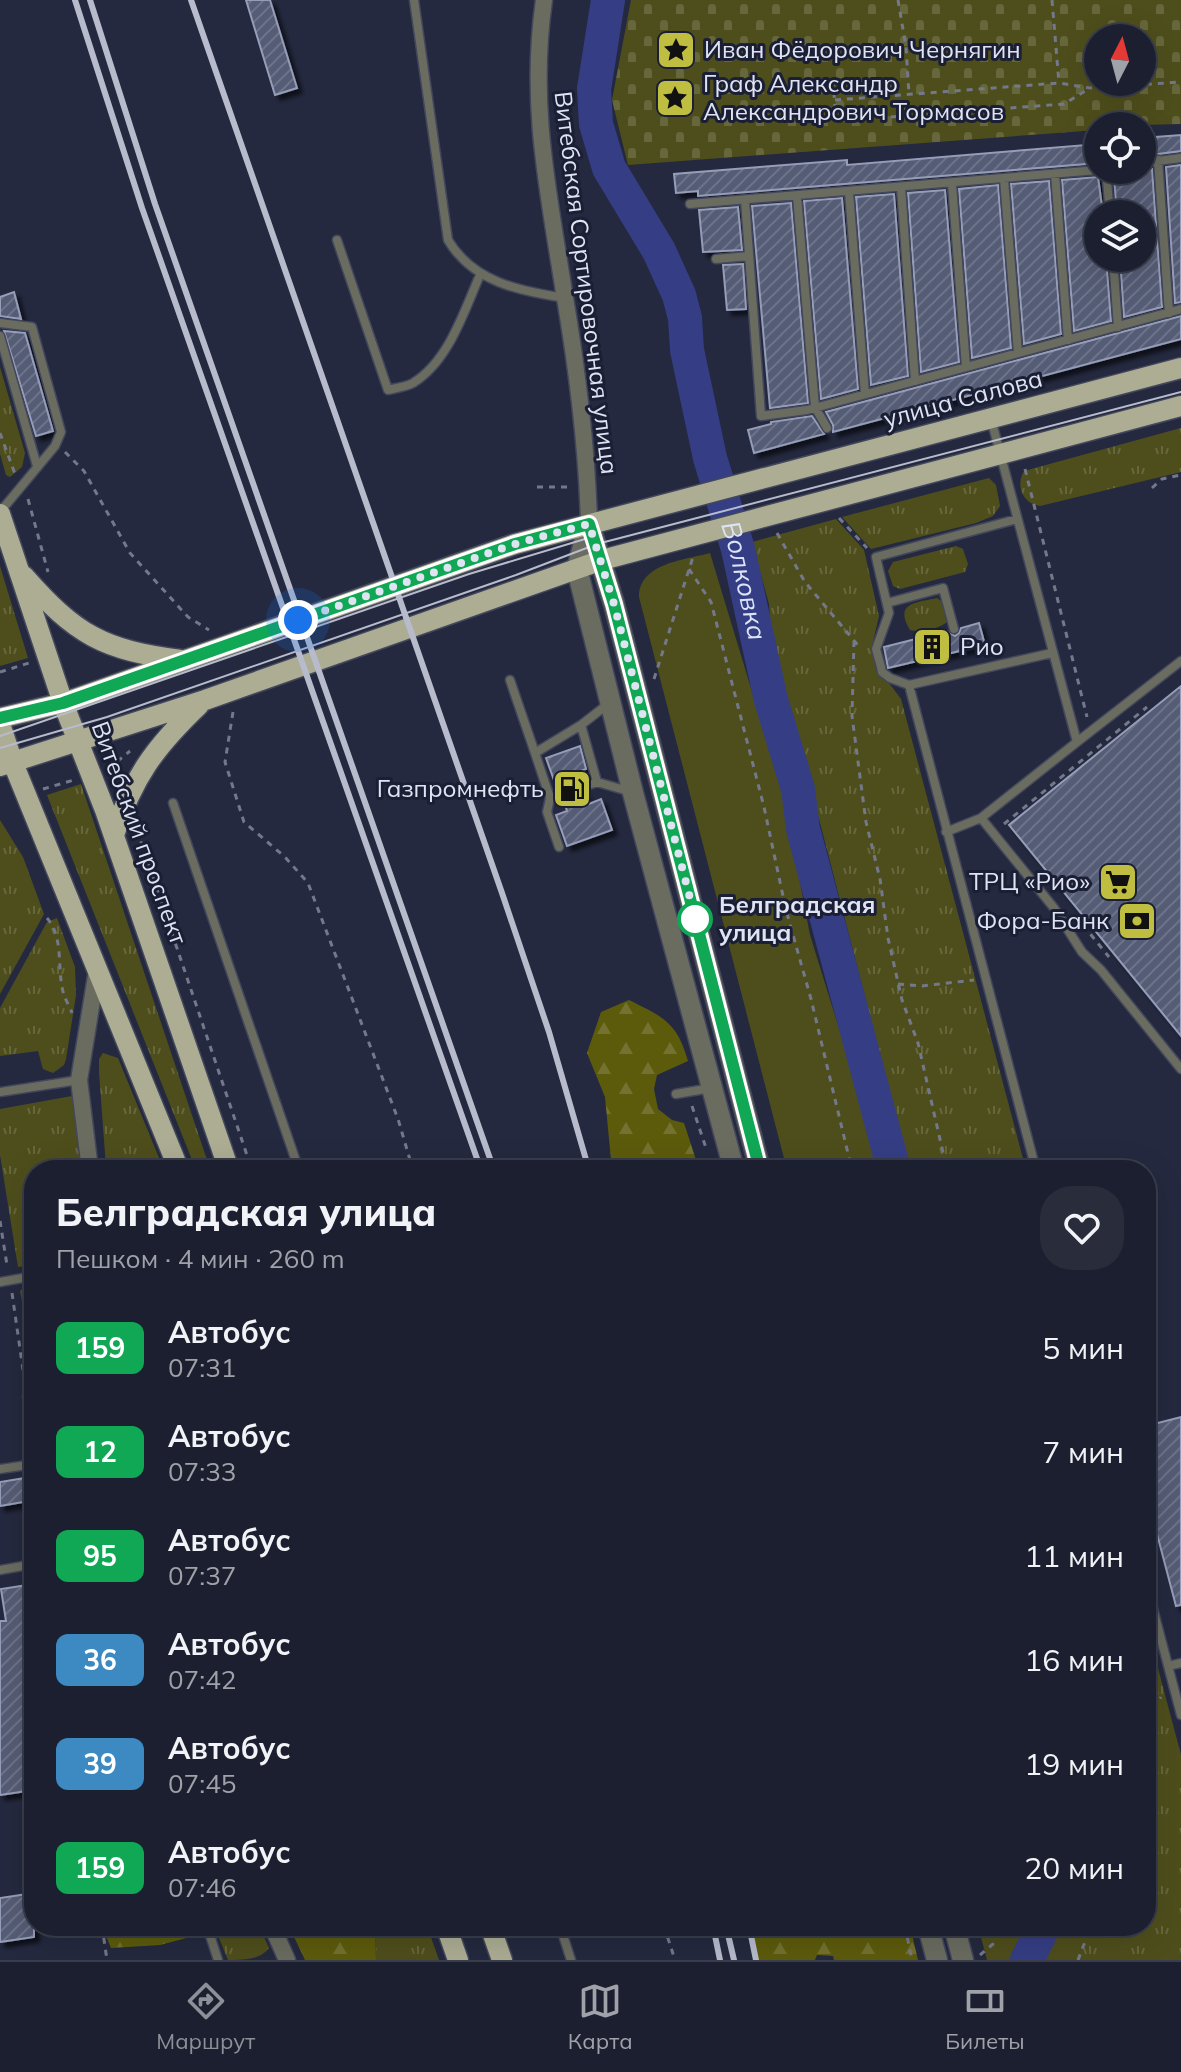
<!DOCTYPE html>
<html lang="ru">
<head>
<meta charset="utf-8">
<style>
	body { margin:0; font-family:Mulish,sans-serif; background:#282c3b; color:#f1f3f6; height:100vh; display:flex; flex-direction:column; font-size:30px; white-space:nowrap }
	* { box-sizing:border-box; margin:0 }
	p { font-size:26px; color:#a0a2aa }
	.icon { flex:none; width:44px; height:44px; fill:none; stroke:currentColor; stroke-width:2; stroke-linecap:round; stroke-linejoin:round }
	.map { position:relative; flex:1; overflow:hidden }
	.sheet { position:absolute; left:24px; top:1160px; width:1132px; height:776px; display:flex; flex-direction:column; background:#1b1f2f; border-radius:32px; box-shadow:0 8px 32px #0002,0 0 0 2px #393d4b }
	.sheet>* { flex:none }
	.badge { padding:0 16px; border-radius:12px; font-size:28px; line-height:52px }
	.needle { width:52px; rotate:6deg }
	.fabs { position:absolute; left:1084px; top:24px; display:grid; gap:16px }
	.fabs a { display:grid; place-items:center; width:72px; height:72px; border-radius:50%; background:#1b1f2f; box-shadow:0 8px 32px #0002,0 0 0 2px #393d4b; font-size:40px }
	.you { position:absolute; width:40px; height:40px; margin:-20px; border:6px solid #fff; border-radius:50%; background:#1a73e8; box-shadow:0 0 0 12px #1a73e833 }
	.map>.badge { position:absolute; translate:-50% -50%; box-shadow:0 0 0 4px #fff }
	.round { display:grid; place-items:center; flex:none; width:84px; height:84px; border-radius:32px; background:#282c3b }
	.headline { display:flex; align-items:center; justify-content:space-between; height:136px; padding:0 32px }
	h1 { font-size:38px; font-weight:800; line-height:60px }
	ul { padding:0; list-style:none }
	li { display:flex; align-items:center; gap:24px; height:104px; padding:0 32px }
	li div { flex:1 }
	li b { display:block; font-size:30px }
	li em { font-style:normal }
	li .badge { min-width:88px; font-weight:700; text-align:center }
	.tabs { display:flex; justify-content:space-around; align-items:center; height:112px; border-top:2px solid #393d4b; background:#1b1f2f; font-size:22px; color:#a0a2aa }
	.tabs a { display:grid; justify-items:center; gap:4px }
	.tabs .selected { color:#8c9099 }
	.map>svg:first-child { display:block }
</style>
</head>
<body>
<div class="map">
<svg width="1181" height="1960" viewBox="0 0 1181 1960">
	<defs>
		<pattern id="grass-tufts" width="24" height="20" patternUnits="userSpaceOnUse" patternTransform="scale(2)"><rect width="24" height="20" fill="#4e4e1c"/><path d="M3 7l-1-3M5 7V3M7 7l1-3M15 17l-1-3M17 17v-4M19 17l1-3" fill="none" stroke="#67673d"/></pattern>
		<pattern id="forest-firs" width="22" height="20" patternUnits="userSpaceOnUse" patternTransform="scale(2)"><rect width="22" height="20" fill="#5c5b0c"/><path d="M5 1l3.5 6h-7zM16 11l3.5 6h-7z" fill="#737230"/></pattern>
		<pattern id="cemetery-stones" width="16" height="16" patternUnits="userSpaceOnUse" patternTransform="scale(2)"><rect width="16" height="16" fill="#4e4e1c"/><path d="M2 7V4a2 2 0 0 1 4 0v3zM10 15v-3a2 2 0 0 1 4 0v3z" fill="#67673d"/></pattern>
		<pattern id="building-hatch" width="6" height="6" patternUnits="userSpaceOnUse" patternTransform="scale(2)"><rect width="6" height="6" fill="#555b75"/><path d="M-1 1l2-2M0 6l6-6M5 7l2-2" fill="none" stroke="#6d7289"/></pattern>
		<filter id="shadow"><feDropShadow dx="5" dy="5" stdDeviation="2" flood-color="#0009"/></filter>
	</defs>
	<rect width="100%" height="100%" fill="#24293f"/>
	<path fill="url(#grass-tufts)" d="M0,367L25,453L22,467L10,477L6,475L0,454Z
		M1181,428V472L1040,506C1023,504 1015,486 1024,471Z
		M989,478L996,485L1000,506L993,516L976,523L871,549L842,517Z
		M836,519L864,550L879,616L872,646L878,674L889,683L901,699L1026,1170H910L804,761L789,720L771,641L769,604L752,542Z
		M956,546L963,549L968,564L965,572L900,589L893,586L888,571L893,562Z
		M0,566L28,658L0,666Z
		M937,598L945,604L947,622C938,629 921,633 910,630C894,603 915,603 937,598Z
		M81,784L205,1154L211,1170H196L47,795Z
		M0,820L23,857L44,914L0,994Z
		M57,918L75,967L76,995L66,1059L64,1065L53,1073L43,1069L38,1051L0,1056V1008L47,922Z
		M103,1053L118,1058L164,1170H122L106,1167L99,1072V1059Z
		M72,1096L82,1170H34V1264L18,1267L0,1155V1109Z
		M34,1286V1364L20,1291L24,1287Z
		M1146,1623L1181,1755V1960H1040L1059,1926H1146Z
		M214,1926H259L269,1948C260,1960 243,1960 228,1960Z
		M375,1926H427L439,1960H376Z"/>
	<path fill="url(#forest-firs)" d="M629,1000C663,1017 677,1022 688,1061L657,1075L654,1089L658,1109L672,1120L684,1123L696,1160L691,1170H612L605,1097L587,1053L601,1012Z
		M102,1926H202L205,1933L160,1945L111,1948Z
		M289,1926H375L376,1960H305Z
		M751,1926H910L918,1960H834L833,1956L817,1955L815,1960H758Z"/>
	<path fill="url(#cemetery-stones)" fill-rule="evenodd" d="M631,0H1181V124L1098,126V130L628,165L612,100ZM1098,38H1142V82H1098Z"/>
	<path fill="#4e4e1c" d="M710,553L783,794L810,935L846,1051L878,1170H787L639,597C639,563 685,560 710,553Z
		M978,1926H1031L1014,1960H987Z"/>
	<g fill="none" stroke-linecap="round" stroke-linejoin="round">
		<g stroke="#353e84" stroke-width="34">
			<path id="s1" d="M608,0L594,89L596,124L609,168L659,251L679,295L685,318L687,350L710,458L738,549L771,700L798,789L803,829L894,1170"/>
			<path d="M1027,1960L1044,1926"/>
		</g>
	</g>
	<path fill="url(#building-hatch)" stroke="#959db8" stroke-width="2" filter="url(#shadow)" d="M246,0H270L297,88L275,95Z
		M1181,135V151L1142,156V138Z
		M1098,144V163L698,196V191L676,193L674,174L847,160V165Z
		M1181,165V302L1175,303L1166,167Z
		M1152,169L1162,307L1124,317L1120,258H1142V214H1117L1114,178L1142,176V170Z
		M1098,177L1103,214H1098V258H1106L1111,321L1074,331L1062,180Z
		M1049,181L1061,334L1024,344L1011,184Z
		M998,185L1011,348L972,358L959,189Z
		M945,190L959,362L921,372L908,193Z
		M894,194L908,376L871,385L856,197Z
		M842,198L858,389L821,399L804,201Z
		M791,203L808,403L770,408L752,206Z
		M738,207L742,250L703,252L699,210Z
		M743,264L746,309L727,310L723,265Z
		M14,292L21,319L0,316V297Z
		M1181,316V339L833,432V425L826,412Z
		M4,331L25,333L53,431L36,436Z
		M812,416L824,434L754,453L748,430L771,424V422Z
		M979,623L985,645L888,668L884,647L947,631L955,636L959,633L961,628Z
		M1181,686V1036L1009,825Z
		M580,746L586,769L578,772L581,780L559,787L556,779L554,780L546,758Z
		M585,793L589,804L601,799L612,830L567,846L556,815L567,811L564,801Z
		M1181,1417V1605L1176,1606L1146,1492V1426Z
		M25,1478L29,1501L0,1506V1482Z
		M34,1584V1790L0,1795V1621H6L1,1589Z
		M34,1893V1937L0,1942V1898Z"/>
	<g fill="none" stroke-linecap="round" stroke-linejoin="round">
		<g stroke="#42475c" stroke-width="11">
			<path id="service" d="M414,0L448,240C473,282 519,291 565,298
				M1158,160L1169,313
				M1142,163L1181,158
				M1106,170L1110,214
				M1055,174L1068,340
				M1004,179L1018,353
				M952,184L966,367
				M901,187L915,381
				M849,192L865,394
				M797,196L815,407L827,428
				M745,200L761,416L807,410L1181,309
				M690,204L1098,170
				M337,240L388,390C395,388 406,387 413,383C449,361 464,311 480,275
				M1113,258L1118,327
				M716,259L749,256
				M0,323L32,327L61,432L55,446L0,512
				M0,336L37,466
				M1017,519L876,557L889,613L876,649L881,667L882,672L890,678L909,685L1052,653
				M887,603L943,588L954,629
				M510,680L535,753
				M909,685L1036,1170
				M608,704L581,725L597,782L628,791
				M581,725L535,753L550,798L597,782
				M1077,742L1181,661
				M550,798L547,812L559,847
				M173,803L299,1170
				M981,818L1054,908L1082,952L1101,970L1181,1069
				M946,832L981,818L1077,742L991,419
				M0,1092L79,1080
				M676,1094L711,1088
				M0,1282L34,1276
				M27,1397L34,1403
				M0,1469L34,1464
				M0,1570L34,1564
				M1146,1582L1181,1715
				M1168,1666L1181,1663
				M207,1926L218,1960
				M560,1926L571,1960
				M494,1934L517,1926"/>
		</g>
		<g stroke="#42475c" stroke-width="19">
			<path id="minor" d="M544,0C529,104 548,190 564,292C577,368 587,446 589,524
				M90,1170L79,1080L97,970
				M272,1926L287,1960"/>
		</g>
		<g stroke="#42475c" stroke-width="23">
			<path id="tertiary" d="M589,524L614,604L760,1170
				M589,524L577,569L633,793L734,1170
				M928,1926L937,1960
				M954,1926L963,1960"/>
		</g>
		<g stroke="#42475c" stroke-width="23">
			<path id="primary" d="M0,514L63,703L105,810L229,1170
				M24,576C76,635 103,650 181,660
				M0,718L63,703L515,544L1181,368
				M0,724L13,763L179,1170
				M0,766L205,700L602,560L1181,406
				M114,835C133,777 155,747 199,705
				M446,1926L458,1960
				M490,1926L502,1960"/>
		</g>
		<path stroke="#74788b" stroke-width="3" stroke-dasharray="6 6" stroke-linecap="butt" d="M898,0L906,47L909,94
			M1052,0L1059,83
			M833,80L836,121L1064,104L1090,88
			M835,100L1059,83L1090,88L1181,82
			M0,433L15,474
			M65,452L84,471L130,553L188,617L209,630
			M1025,469L1087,717
			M537,487H569
			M1152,488L1162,479L1181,475
			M28,499L48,572
			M839,518L867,548
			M777,533L805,582L861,649
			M689,569L711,602L764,807L786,910L811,999L852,1170
			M854,641L852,716L866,822L880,879L888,938L902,1000L918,1043L947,1170
			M0,672L29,663
			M654,679L693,557
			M233,712L225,762L244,822L285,857L308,883L398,1119L413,1170
			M108,769L130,751
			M43,789L74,780
			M1004,824L1147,707
			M137,830L252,1170
			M47,918C65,939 56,970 64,995C66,1001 70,1007 72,1013
			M1083,925L1109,957
			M898,984L922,986L974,980
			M692,1106L706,1148
			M0,1221L7,1265
			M12,1293L25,1384
			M30,1415L34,1443
			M1146,1718L1161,1697
			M102,1926L107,1960
			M664,1926L675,1960
			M905,1926L912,1960
			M980,1955L993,1944L1001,1926
			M1078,1960L1091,1926"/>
		<use href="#service" stroke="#6b6c60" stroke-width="8"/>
		<use href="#minor" stroke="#6b6c60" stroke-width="16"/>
		<use href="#tertiary" stroke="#6b6c60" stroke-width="20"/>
		<use href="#primary" stroke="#acad93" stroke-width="20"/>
		<path stroke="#b7bbcc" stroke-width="2" d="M0,736L469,574L585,539
			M0,748L107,717L516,575L597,544L1181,392"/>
		<path stroke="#b7bbcc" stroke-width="6" d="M75,0L142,208L481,1170
			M90,0L155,204L494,1170
			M191,0L502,893L549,1032L589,1170
			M713,1926L720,1960
			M726,1926L734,1960
			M749,1926L756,1960"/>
	</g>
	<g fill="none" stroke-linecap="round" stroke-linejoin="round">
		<g stroke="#fff" stroke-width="18">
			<path id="line" d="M0,718L63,703L515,544L589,524L614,604L760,1170"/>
		</g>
		<use href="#line" stroke="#10a855" stroke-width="12"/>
		<path stroke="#dfe3f2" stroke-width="8" stroke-dasharray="0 14.4" d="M298,620L515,544L589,524L614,604L699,933L695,919"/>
	</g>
	<defs>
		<g id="sight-square" transform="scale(2)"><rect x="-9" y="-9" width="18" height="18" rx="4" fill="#bfbe41" stroke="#1b1f35"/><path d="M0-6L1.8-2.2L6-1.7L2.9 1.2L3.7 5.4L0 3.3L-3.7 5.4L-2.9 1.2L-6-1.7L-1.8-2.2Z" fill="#111"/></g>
		<g id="building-square" transform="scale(2)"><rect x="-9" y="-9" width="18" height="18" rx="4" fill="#bfbe41" stroke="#1b1f35"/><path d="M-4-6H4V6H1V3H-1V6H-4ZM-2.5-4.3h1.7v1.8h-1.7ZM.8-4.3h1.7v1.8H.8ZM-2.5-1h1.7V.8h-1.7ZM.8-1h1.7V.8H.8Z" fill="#111"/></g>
		<g id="fuel-square" transform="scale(2)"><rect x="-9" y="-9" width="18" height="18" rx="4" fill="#bfbe41" stroke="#1b1f35"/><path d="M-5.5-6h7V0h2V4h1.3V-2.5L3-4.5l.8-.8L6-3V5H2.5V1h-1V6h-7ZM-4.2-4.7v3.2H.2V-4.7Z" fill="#111"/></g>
		<g id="supermarket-square" transform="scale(2)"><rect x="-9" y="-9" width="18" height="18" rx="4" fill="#bfbe41" stroke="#1b1f35"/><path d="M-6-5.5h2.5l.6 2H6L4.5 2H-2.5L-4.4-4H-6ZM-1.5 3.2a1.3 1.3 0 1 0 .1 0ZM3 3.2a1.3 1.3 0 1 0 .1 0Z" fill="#111"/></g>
		<g id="bank-square" transform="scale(2)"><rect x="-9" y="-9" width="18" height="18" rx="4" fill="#bfbe41" stroke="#1b1f35"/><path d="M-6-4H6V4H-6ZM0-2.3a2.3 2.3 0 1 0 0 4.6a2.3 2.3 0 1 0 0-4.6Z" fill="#111"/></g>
	</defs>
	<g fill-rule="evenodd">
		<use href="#sight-square" x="676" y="50"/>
		<use href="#sight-square" x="675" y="98"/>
		<use href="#building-square" x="932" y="647"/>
		<use href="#fuel-square" x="572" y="789"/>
		<use href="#supermarket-square" x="1118" y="882"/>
		<use href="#bank-square" x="1137" y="921"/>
	</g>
	<circle fill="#fff" stroke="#10a855" stroke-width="4" cx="695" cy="919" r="16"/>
	<g text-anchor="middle" stroke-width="6" stroke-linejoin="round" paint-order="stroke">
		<g font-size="24" fill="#dfe3f2" stroke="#1b1f35" text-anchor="start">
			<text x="704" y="58">Иван Фёдорович Чернягин</text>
			<text x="703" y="92">Граф Александр<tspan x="703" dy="28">Александрович Тормасов</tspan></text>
			<text x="960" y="655">Рио</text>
			<text x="544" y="797" text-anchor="end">Газпромнефть</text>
			<text x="1090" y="890" text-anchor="end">ТРЦ «Рио»</text>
			<text x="1109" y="929" text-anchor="end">Фора-Банк</text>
		</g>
		<g font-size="24" fill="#dfe3f2" stroke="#1b1f35">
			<text transform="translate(586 283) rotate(83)" y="8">Витебская Сортировочная улица</text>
			<text transform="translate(963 399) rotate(-15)" y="8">улица Салова</text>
			<text transform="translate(139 833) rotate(70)" y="8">Витебский проспект</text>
		</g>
		<g font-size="24" font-weight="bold" fill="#dfe3f2" stroke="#1b1f35" text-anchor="start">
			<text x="719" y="913">Белградская<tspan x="719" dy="28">улица</tspan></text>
		</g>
		<g font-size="26" font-style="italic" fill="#dde3f8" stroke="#1b1f35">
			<text dy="9" stroke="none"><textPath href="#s1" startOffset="610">Волковка</textPath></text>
		</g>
	</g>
</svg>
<div class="fabs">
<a><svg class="needle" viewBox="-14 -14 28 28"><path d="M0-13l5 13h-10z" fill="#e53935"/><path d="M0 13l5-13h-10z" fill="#a0a2aa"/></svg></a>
<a><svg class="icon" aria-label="locate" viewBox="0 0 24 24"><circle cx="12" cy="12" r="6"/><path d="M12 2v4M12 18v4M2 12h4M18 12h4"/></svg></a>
<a><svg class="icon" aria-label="layers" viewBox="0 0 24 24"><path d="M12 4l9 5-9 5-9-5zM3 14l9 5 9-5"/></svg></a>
</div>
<div class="you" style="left:298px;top:620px"></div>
<section class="sheet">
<div class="headline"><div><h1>Белградская улица</h1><p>Пешком · 4 мин · 260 m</p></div><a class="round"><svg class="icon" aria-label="heart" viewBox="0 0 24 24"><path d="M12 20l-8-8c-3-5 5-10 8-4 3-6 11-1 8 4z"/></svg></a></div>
<ul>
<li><span class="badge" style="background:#10a855;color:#fff">159</span><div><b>Автобус</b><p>07:31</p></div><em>5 мин</em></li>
<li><span class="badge" style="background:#10a855;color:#fff">12</span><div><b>Автобус</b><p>07:33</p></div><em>7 мин</em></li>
<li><span class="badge" style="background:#10a855;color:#fff">95</span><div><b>Автобус</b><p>07:37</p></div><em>11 мин</em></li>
<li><span class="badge" style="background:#3d8ac2;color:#fff">36</span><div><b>Автобус</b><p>07:42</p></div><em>16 мин</em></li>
<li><span class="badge" style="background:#3d8ac2;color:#fff">39</span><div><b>Автобус</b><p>07:45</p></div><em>19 мин</em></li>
<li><span class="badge" style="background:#10a855;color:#fff">159</span><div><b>Автобус</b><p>07:46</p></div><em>20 мин</em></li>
</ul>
</section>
</div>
<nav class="tabs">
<a class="selected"><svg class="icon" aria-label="directions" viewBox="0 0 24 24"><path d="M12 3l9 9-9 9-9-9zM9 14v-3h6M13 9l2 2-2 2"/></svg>Маршрут</a>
<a><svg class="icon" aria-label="map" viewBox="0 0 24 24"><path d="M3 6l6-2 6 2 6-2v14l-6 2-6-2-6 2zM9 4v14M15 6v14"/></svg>Карта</a>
<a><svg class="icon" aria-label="tickets" viewBox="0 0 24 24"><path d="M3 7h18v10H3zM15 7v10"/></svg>Билеты</a>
</nav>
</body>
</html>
